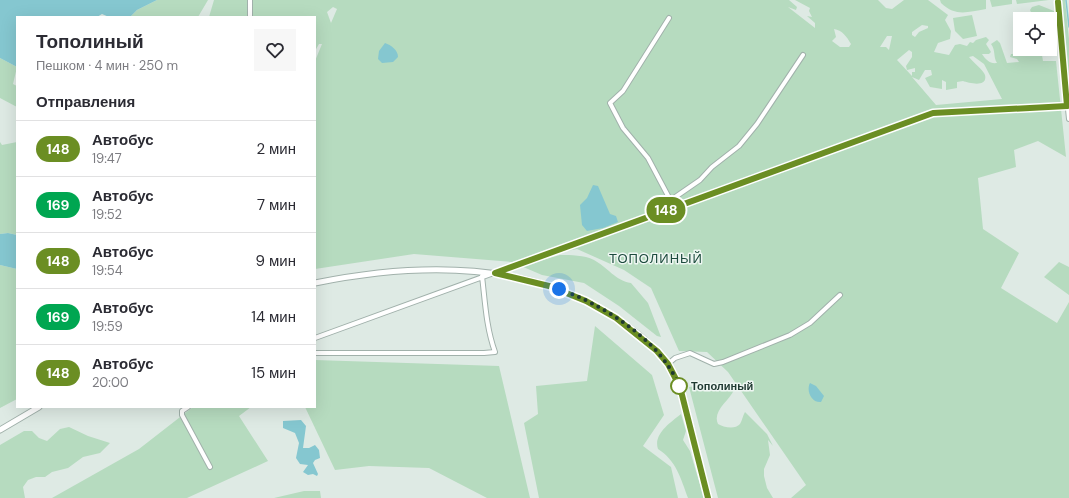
<!DOCTYPE html>
<html lang="ru">
<head>
<meta charset="utf-8">
<style>
	body { margin:0; font-family:"DM Sans",sans-serif; background:#f7f7f7; color:#2b2b33; height:100vh; display:flex; flex-direction:column; font-size:15px; white-space:nowrap }
	* { box-sizing:border-box; margin:0 }
	p { font-size:13px; color:#7c7c81 }
	.icon { flex:none; width:22px; height:22px; fill:none; stroke:currentColor; stroke-width:2; stroke-linecap:round; stroke-linejoin:round }
	.map { position:relative; flex:1; overflow:hidden }
	.drawer { position:absolute; left:16px; top:16px; width:300px; height:392px; display:flex; flex-direction:column; background:#fff; border-radius:0px; box-shadow:0 4px 16px #0002 }
	.drawer>* { flex:none }
	.badge { padding:0 8px; border-radius:13px; font-size:14px; line-height:26px }
	.buttons { position:absolute; left:1013px; top:12px; display:grid; gap:8px }
	.buttons a { display:grid; place-items:center; width:44px; height:44px; border-radius:0px; background:#fff; box-shadow:0 4px 16px #0002; font-size:20px }
	.you { position:absolute; width:20px; height:20px; margin:-10px; border:3px solid #fff; border-radius:50%; background:#1a73e8; box-shadow:0 0 0 6px #1a73e833 }
	.map>.badge { position:absolute; translate:-50% -50%; box-shadow:0 0 0 2px #fff }
	h2 { padding:0 20px; font-size:15px; line-height:36px }
	.round { display:grid; place-items:center; flex:none; width:42px; height:42px; border-radius:0px; background:#f7f7f7 }
	.headline { display:flex; align-items:center; justify-content:space-between; height:68px; padding:0 20px }
	h1 { font-size:19px; font-weight:700; line-height:30px }
	ul { padding:0; list-style:none }
	li { display:flex; align-items:center; gap:12px; height:56px; padding:0 20px; border-top:1px solid #e1e1e2 }
	li div { flex:1 }
	li b { display:block; font-size:15px }
	li em { font-style:normal }
	li .badge { min-width:44px; font-weight:700; text-align:center }
	.map>svg:first-child { display:block }
</style>
</head>
<body>
<div class="map">
<svg width="1069" height="498" viewBox="0 0 1069 498">
	<rect width="100%" height="100%" fill="#deeae4"/>
	<path fill="#b6dbbf" fill-rule="evenodd" d="M157,0H208L198,17H130L137,10Z
		M214,0H789L797,7L796,10L788,7L815,28V23L807,16L812,17L809,11L810,8L795,0H878L886,8L892,9L904,0H928L948,15L945,20L951,31L950,39L938,43L934,52L949,55L955,45L960,44L967,46L970,42L973,43L976,40L986,37L989,40L986,44L991,52L989,54H982C986,60 990,64 997,63C993,57 996,51 991,44L997,40L1000,43L1007,63L1019,62L1017,59L1010,57L1011,54L1036,53L1037,49H1041L1043,61H1056L1066,157L1038,141L1014,150L1016,167L978,178L983,229L1019,253L1001,288L1057,323L1069,302V498H791L806,485L728,372L707,352L679,351L651,288L624,270L577,249L512,262L414,254L315,269V61L322,44H319L315,51V17H209ZM333,7L337,9L331,23L327,12ZM922,25L928,26V28L919,32L915,37L912,35V32ZM834,29C842,30 847,37 851,44L849,47H840L832,41L836,37ZM887,36H892L889,50L886,47H880ZM909,50L912,52V57L906,66L907,70L915,68V72H912V76L897,60ZM973,56L984,64L1002,99L936,105L912,77L919,80L925,70H931L932,75L925,78L930,87L942,89V80L946,82V90L957,88V82L963,81C969,83 988,88 985,75C984,71 972,61 969,57Z
		M940,0H986V9C967,12 956,17 941,3Z
		M990,0H1012V4L992,7Z
		M1016,0H1049L1017,4Z
		M1059,0H1065L1069,39V86Z
		M1039,5L1054,11V23H1050V19H1034L1030,10L1032,7Z
		M972,15L977,36L963,39L955,31L953,18Z
		M0,58L17,67L13,84L17,86V107L0,98Z
		M0,142L2,145L17,142V235L8,233L0,234Z
		M560,255C571,255 584,255 594,260C607,267 616,281 631,283L648,303L661,337L657,336L619,306L584,283L542,275L521,266Z
		M1059,262L1069,267V295L1044,277Z
		M0,265L17,269V399L0,408Z
		M595,326L652,375L664,415L643,446L671,467L678,498H539L524,423L538,414L536,386L587,381Z
		M315,360L499,366L530,498H487L429,468L369,466L335,470L305,407H315Z
		M720,382L728,384L734,390C729,401 712,411 718,424C723,427 735,430 740,424C742,421 743,415 745,412L767,434L773,446L768,440L770,455L764,469V476L767,488L773,498H718L689,387L707,385Z
		M193,407H251L239,416L268,461L187,498H52L139,449Z
		M681,414L686,431L683,440L690,451L704,498H688C681,479 676,460 658,449C653,434 670,423 681,414Z
		M69,427L88,436L110,443L100,453L83,457L68,468L52,472L45,477H36L28,480L23,487L25,498H0V445L24,431H32L39,438L47,441L60,429Z
		M304,491H320L321,498H274Z"/>
	<path fill="#85c7d0" d="M0,0H157L137,10L130,17H109L102,14L97,17H17V67L0,58Z
		M385,43C391,45 398,50 398,57L393,62L382,63L378,59L379,51Z
		M593,185L598,186L610,214L616,216L618,222L603,228L587,231L582,225L580,205L587,198Z
		M8,233L17,235V269L0,265V234Z
		M810,383L816,386L824,396L821,402C811,403 806,390 810,383Z
		M301,420L306,426L303,448H309L315,445L319,450L320,458L315,460L313,463L318,474L317,476L313,474L308,475L303,472L308,465L300,464L296,458L299,443L295,433L283,428V421Z"/>
	<g fill="none" stroke-linecap="round" stroke-linejoin="round">
		<path stroke="#85c7d0" stroke-width="1.5" d="M1066,0L1069,27"/>
		<g stroke="#a1b1ab" stroke-width="6">
			<path id="minor" d="M1057,0L1069,119
				M250,17V0
				M669,18L623,91L610,103L623,128L648,158L674,207
				M671,200L700,180L712,167L739,146L757,124L803,55
				M315,338L933,113L1067,106
				M315,353H484L495,352C486,327 485,301 482,276
				M668,364L675,358L690,353L714,364L723,362L790,335L810,323L840,295
				M188,407L182,411V415L210,467"/>
		</g>
		<g stroke="#a1b1ab" stroke-width="7">
			<path id="tertiary" d="M315,283C419,262 535,259 624,324C640,335 657,349 668,365C682,385 686,410 692,433C697,455 702,476 708,498
				M0,430L39,407"/>
		</g>
		<use href="#minor" stroke="#fff" stroke-width="4"/>
		<use href="#tertiary" stroke="#fff" stroke-width="5"/>
	</g>
	<g fill="none" stroke-linecap="round" stroke-linejoin="round">
		<g stroke="#fff" stroke-width="9">
			<path id="line" d="M708,498L680,387L668,364L657,351L616,318L586,301L549,286L495,273L933,113L1067,106L1058,2"/>
		</g>
		<use href="#line" stroke="#6b8e23" stroke-width="6"/>
		<path stroke="#1f3931" stroke-width="4" stroke-dasharray="0 7.2" d="M559,289C599,303 651,335 672,372C675,375 679,382 679,386"/>
	</g>
	<circle fill="#fff" stroke="#6b8e23" stroke-width="2" cx="679" cy="386" r="8"/>
	<g text-anchor="middle" stroke-width="3" stroke-linejoin="round" paint-order="stroke">
		<g font-size="11" font-weight="bold" fill="#1f3931" stroke="#eef6f2" text-anchor="start">
			<text x="691" y="390">Тополиный</text>
		</g>
		<g font-size="13" letter-spacing="1" fill="#1c4b3d" stroke="#eef6f2">
			<text x="656" y="263">ТОПОЛИНЫЙ</text>
		</g>
	</g>
</svg>
<div class="buttons">
<a><svg class="icon" aria-label="locate" viewBox="0 0 24 24"><circle cx="12" cy="12" r="6"/><path d="M12 2v4M12 18v4M2 12h4M18 12h4"/></svg></a>
</div>
<div class="you" style="left:559px;top:289px"></div>
<b class="badge" style="left:666px;top:210px;background:#6b8e23;color:#fff">148</b>
<section class="drawer">
<div class="headline"><div><h1>Тополиный</h1><p>Пешком · 4 мин · 250 m</p></div><a class="round"><svg class="icon" aria-label="heart" viewBox="0 0 24 24"><path d="M12 20l-8-8c-3-5 5-10 8-4 3-6 11-1 8 4z"/></svg></a></div>
<h2>Отправления</h2>
<ul>
<li><span class="badge" style="background:#6b8e23;color:#fff">148</span><div><b>Автобус</b><p>19:47</p></div><em>2 мин</em></li>
<li><span class="badge" style="background:#00a651;color:#fff">169</span><div><b>Автобус</b><p>19:52</p></div><em>7 мин</em></li>
<li><span class="badge" style="background:#6b8e23;color:#fff">148</span><div><b>Автобус</b><p>19:54</p></div><em>9 мин</em></li>
<li><span class="badge" style="background:#00a651;color:#fff">169</span><div><b>Автобус</b><p>19:59</p></div><em>14 мин</em></li>
<li><span class="badge" style="background:#6b8e23;color:#fff">148</span><div><b>Автобус</b><p>20:00</p></div><em>15 мин</em></li>
</ul>
</section>
</div>
</body>
</html>
